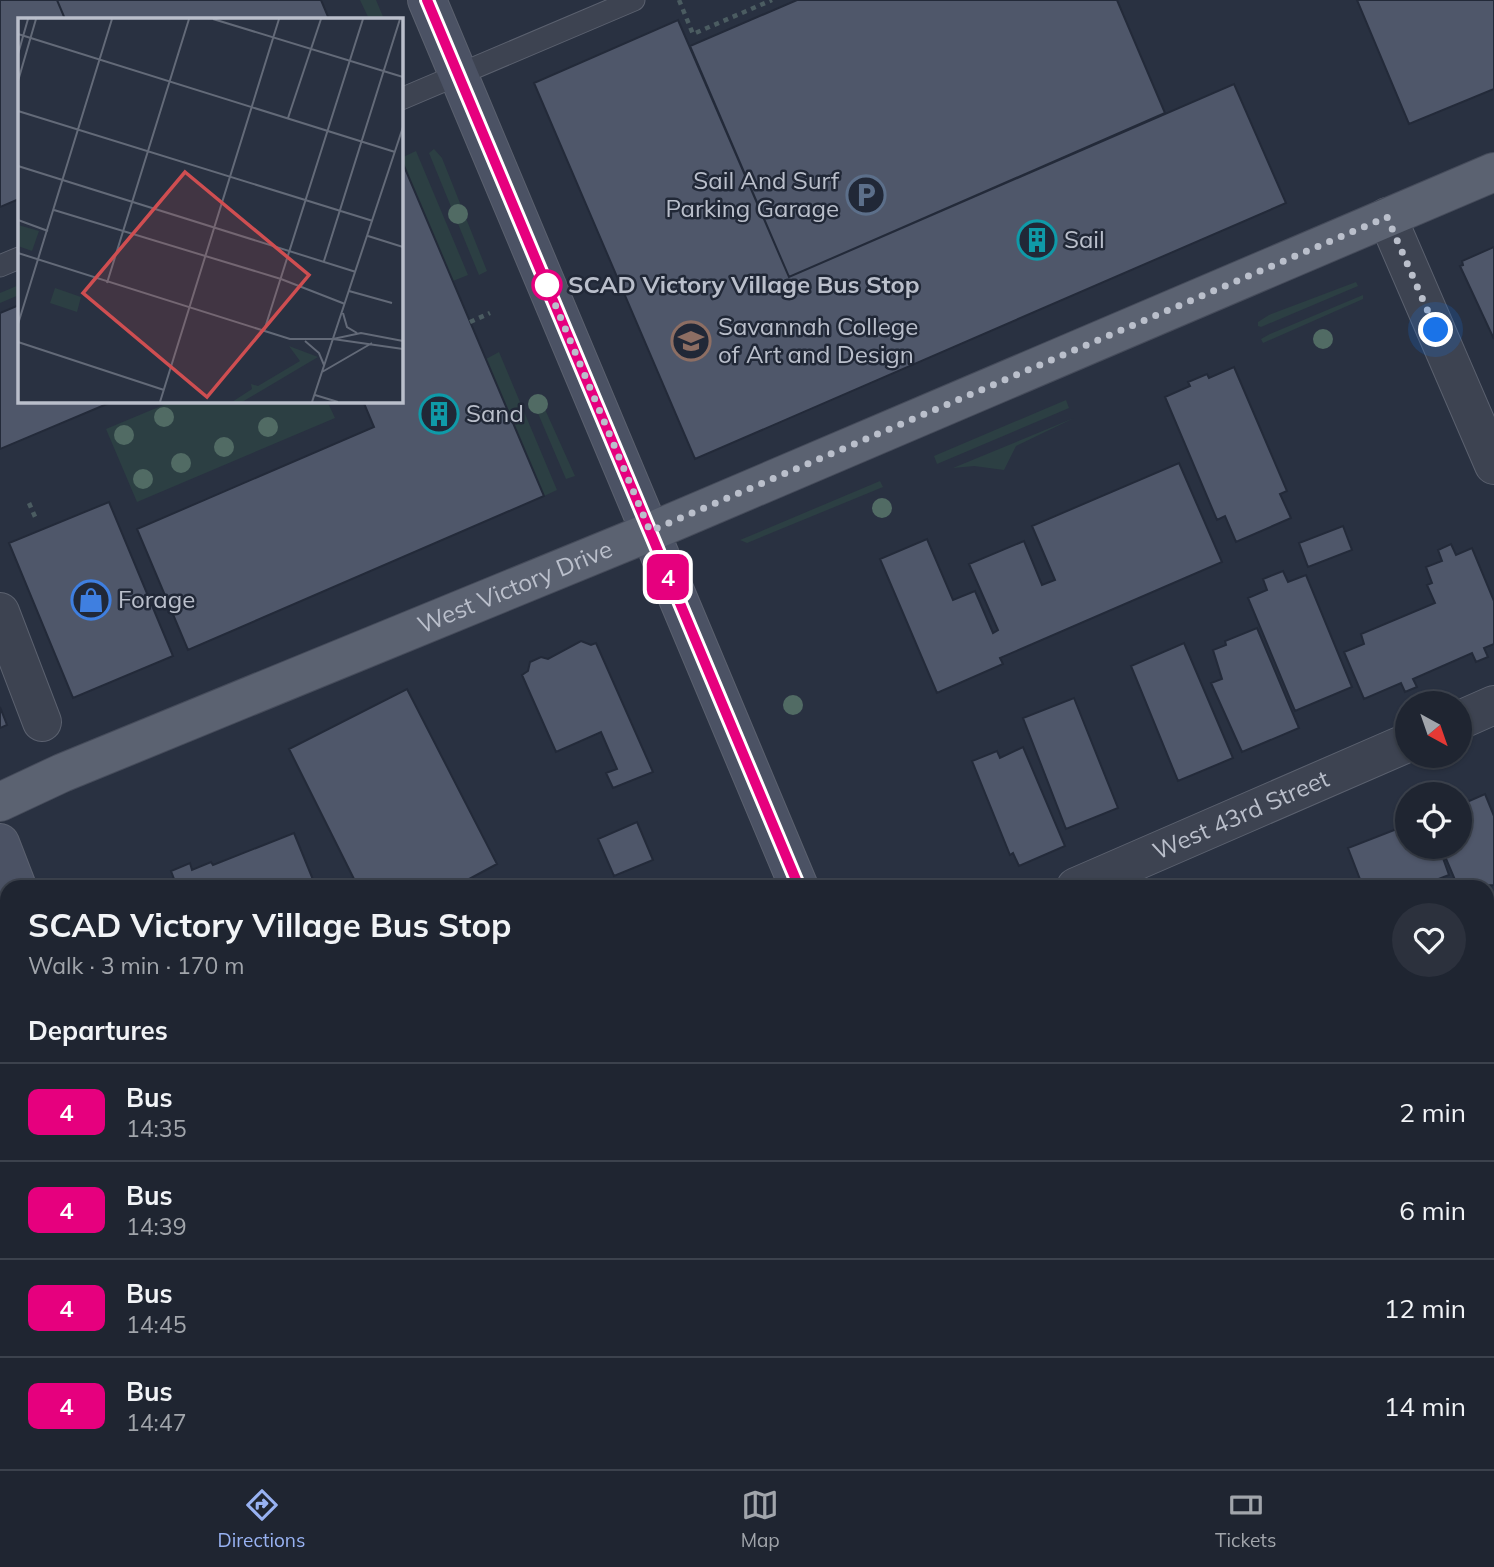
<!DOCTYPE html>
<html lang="en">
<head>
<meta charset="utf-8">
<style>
	body { margin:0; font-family:Mulish,sans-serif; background:#2c313d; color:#f1f3f6; height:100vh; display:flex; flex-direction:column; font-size:26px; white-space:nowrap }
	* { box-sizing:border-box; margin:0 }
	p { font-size:23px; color:#a1a5ab }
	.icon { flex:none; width:38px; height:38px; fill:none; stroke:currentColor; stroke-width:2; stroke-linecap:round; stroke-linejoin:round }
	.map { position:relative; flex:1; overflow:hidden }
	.drawer { position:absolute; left:0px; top:880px; width:1494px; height:590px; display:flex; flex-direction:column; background:#1f2531; border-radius:21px 21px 0 0; box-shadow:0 2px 5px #0004,0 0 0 2px #3c424d }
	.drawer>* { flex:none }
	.badge { padding:0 14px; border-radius:10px; font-size:24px; line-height:46px }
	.needle { width:46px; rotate:140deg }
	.buttons { position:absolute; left:1395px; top:691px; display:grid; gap:14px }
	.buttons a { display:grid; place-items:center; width:77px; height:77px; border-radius:50%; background:#1f2531; box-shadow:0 2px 5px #0004,0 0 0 2px #3c424d; font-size:35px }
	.you { position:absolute; width:35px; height:35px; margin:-18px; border:5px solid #fff; border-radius:50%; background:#1a73e8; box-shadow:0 0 0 10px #1a73e833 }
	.map>.badge { position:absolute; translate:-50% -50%; box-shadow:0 0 0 4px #fff }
	h2 { padding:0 28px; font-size:26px; line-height:63px }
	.round { display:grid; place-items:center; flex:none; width:74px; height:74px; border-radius:37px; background:#2c313d }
	.head { display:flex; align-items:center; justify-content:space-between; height:119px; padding:0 28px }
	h1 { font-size:33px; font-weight:700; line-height:52px }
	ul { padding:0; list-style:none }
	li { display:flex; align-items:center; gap:21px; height:98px; padding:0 28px; border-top:2px solid #3c424d }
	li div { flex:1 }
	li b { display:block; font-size:26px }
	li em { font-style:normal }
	li .badge { min-width:77px; font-weight:700; text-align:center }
	.tab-bar { display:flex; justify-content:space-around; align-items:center; height:98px; border-top:2px solid #3c424d; background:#1f2531; font-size:19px; color:#a1a5ab }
	.tab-bar a { display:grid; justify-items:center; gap:4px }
	.tab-bar .on { color:#98b2f2 }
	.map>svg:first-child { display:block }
</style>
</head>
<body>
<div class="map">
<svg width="1494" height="1469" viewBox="0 0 1494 1469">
	<rect width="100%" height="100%" fill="#293141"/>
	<path fill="#2c3f43" d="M360,0H376L384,19H369Z
		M434,149L442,158L487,271L479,275L429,153Z
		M416,151L468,275L453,281L401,158Z
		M1356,282L1358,286L1261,327L1258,326V322L1269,315Z
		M19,285V295L0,303V293Z
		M1363,295V299L1263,343L1261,339L1270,334Z
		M499,352L557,490L544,496L486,359Z
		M539,396L575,476L566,479L531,397Z
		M1066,400L1069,408L937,464L934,456Z
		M173,401H327L335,418L137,502L106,429Z
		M1074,418L1016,446L1004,470L974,466L953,468Z
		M880,481L883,487L747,543L740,540Z"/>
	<path fill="#4f576a" stroke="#232a39" stroke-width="2" d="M0,0H57L65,19H19V199L0,207Z
		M57,0H321L329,19H65Z
		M797,0H1117L1165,113L789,277L690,46Z
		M1357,0H1494V89L1409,124Z
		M678,20L789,277L1234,84L1286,203L695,459L534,83Z
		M401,159L544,496L188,650L137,529L374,427L363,401H401Z
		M1494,247V339L1460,266L1463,265L1462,261Z
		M19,305V401H114L0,449V313Z
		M1234,367L1287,491L1280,494L1291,518L1236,542L1225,516L1217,520L1165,397L1190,386L1188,382L1207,374L1209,378Z
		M1179,463L1222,562L1000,658L1003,664L937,693L880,559L927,539L953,600L975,591L993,633L998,630L969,564L1024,541L1042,585L1055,580L1032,526Z
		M109,502L173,656L73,698L9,543Z
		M1343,526L1352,550L1308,567L1299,543Z
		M1451,544L1456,555L1472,548L1494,601V644L1484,648L1488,657L1476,662L1472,653L1413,679L1417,687L1405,692L1401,683L1364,699L1344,652L1364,644L1361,634L1435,603L1427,585L1432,583L1426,567L1442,561L1438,550Z
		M1283,571L1288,582L1306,575L1352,687L1295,711L1248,598L1267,590L1263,579Z
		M1257,628L1299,728L1242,752L1211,683L1222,679L1213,650L1226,645L1225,641Z
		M581,641L591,645L596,643L653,772L613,788L606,773L617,769L601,732L556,752L522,675L528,671L530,662L541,657L548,659Z
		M1184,643L1233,758L1178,781L1131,666Z
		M407,689L497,864L458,885L459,887H358L289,749Z
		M1074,698L1118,808L1066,829L1023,718Z
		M0,707L7,725L0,728Z
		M1023,747L1065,846L1019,866L1013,853L1010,855L972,761L997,751L1000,758Z
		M1485,794L1494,816V885L1458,887L1441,847H1460V805Z
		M637,822L653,860L614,876L598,839Z
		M1407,825V847H1439L1449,875L1428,883L1430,887H1363L1348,848Z
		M294,833L316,887H154L174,879L171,871L190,863L192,870L211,862L213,865Z
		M1494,1073V1142L1488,1126V1076Z
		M7,1151V1227L0,1230V1154Z
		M1490,1309L1494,1320V1469L1488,1455Z
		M7,1403V1463H35L37,1469H0V1406Z
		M77,1463H188L191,1469H79Z
		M563,1463H601L603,1469H551Z
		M693,1463H784L786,1469H696Z
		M828,1463H918L921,1469H830Z
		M949,1463H957L959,1469H935Z
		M1152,1463H1245L1248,1469H1154Z
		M1298,1463H1392L1395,1469H1300Z"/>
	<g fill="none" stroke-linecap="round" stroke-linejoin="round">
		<g stroke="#5b616f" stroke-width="23">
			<path id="lane" d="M401,99L634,0
				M0,266L19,258
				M0,1053L7,1050"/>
		</g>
		<g stroke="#5b616f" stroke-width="40">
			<g id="street">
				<path d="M1387,217L1494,465"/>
				<path d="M0,612L42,722"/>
				<path d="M1460,720L1494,705"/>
				<path id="s1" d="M1076,887L1407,743"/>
				<path d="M1488,1024L1494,1022"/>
				<path d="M0,1335L7,1332"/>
				<path d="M432,1469L446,1463"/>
			</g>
		</g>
		<g stroke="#5b616f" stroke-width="40">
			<path id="secondary" d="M427,0L799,887
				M0,843L17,887
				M253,1463L256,1469
				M1039,1463L1042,1469"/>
		</g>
		<g stroke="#464c5b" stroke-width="40">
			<g id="primary">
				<path id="s2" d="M0,802L62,773L650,532L1494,172"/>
			</g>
		</g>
		<path stroke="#4b5c61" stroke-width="4.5" stroke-dasharray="5 5" stroke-linecap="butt" d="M679,0L693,34L772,0
			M470,322L490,313
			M29,503L36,519"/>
		<use href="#lane" stroke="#3d4351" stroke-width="21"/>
		<use href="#street" stroke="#3d4351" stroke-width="38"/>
		<use href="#secondary" stroke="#4b5264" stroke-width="38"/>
		<use href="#primary" stroke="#5b6271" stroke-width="38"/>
	</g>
	<g fill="#516b64">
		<circle cx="458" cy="214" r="10"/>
		<circle cx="1323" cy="339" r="10"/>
		<circle cx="538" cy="404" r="10"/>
		<circle cx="164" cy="417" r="10"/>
		<circle cx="268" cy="427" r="10"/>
		<circle cx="124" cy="435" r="10"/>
		<circle cx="224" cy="447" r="10"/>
		<circle cx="181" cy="463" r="10"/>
		<circle cx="143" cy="479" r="10"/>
		<circle cx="882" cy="508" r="10"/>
		<circle cx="793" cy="705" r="10"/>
	</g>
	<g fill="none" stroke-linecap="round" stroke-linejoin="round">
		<g stroke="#fff" stroke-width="16">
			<path id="line" d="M427,0L799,887"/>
		</g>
		<use href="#line" stroke="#e6007e" stroke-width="10"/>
		<path stroke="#babfcb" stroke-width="7" stroke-dasharray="0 12.6" d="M547,285L544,278L650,531L1387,217L1436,330"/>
	</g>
	<defs>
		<g id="parking-ring" transform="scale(2.0125)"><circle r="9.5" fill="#212837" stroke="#5c6f8a" stroke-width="1.5"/><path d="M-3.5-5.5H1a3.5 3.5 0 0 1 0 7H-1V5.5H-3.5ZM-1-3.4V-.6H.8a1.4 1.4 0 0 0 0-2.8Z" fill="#5c6f8a"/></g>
		<g id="building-ring" transform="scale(2.0125)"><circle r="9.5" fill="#212837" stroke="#0f9aa8" stroke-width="1.5"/><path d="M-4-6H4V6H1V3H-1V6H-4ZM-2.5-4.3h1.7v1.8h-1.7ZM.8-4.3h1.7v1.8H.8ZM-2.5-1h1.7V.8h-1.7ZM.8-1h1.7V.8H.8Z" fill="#0f9aa8"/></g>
		<g id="university-ring" transform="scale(2.0125)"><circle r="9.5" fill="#212837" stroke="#8d6e63" stroke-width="1.5"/><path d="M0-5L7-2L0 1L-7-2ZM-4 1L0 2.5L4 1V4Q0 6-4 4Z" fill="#8d6e63"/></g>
		<g id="shop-ring" transform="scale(2.0125)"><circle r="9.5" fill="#212837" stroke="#3f7fe0" stroke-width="1.5"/><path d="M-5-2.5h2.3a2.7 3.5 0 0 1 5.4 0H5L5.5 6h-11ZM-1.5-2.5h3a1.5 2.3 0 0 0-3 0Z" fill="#3f7fe0"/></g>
	</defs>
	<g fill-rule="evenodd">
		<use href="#parking-ring" x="866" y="195"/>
		<use href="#building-ring" x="1037" y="240"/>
		<use href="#university-ring" x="691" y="341"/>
		<use href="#building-ring" x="439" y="414"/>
		<use href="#shop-ring" x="91" y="600"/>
	</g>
	<circle fill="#fff" stroke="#e6007e" stroke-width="3.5" cx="547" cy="285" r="14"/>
	<g text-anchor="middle" stroke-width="5" stroke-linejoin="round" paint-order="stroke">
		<g font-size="24" fill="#babfcb" stroke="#212837" text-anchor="start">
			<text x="839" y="189" text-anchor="end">Sail And Surf<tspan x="839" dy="28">Parking Garage</tspan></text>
			<text x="1064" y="248">Sail</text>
			<text x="718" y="335">Savannah College<tspan x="718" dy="28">of Art and Design</tspan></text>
			<text x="466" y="422">Sand</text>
			<text x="118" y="608">Forage</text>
		</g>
		<g font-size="24" font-weight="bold" fill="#babfcb" stroke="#212837" text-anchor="start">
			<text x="568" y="293">SCAD Victory Village Bus Stop</text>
		</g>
		<g font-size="24" fill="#babfcb" stroke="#212837">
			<text dy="8" stroke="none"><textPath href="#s2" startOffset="558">West Victory Drive</textPath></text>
			<text dy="8" stroke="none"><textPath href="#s1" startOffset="180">West 43rd Street</textPath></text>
		</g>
	</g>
	<g transform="translate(18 18)">
		<rect width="385" height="385" fill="#293141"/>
		<path d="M0,207L21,213L14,233L0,228ZM37,270L63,279L59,294L32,285ZM271,328L300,339L224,384H214L234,371L233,366L240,368L282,343Z" fill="#2c3f43"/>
		<path fill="none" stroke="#636a78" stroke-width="2" d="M195,1L385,59M0,16L377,134M0,36L10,1M0,63L18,1M0,93L355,203M270,100L303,1M0,148L338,254M36,192L263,261L327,286M0,202L30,213M350,218L385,229M0,235L272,321H315L343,315L385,323M306,243L382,1M89,265L171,1M331,273L374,285M325,295L329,309L339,315M0,306L94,1M246,313L345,1M315,321L385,331M287,323L301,335L306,347M0,324L146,372M304,354L354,325M297,377L320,384M142,384L261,1M294,384L385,109"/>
		<path fill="#cf4e51" fill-opacity="0.15" stroke="#cf4e51" stroke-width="3.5" d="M167,154L291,257L189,379L65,275Z"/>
		<rect width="385" height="385" fill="none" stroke="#babfcb" stroke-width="3.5"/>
	</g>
</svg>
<div class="buttons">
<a><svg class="needle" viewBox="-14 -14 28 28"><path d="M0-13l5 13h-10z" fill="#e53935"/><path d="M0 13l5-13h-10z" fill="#a1a5ab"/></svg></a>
<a><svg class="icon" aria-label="locate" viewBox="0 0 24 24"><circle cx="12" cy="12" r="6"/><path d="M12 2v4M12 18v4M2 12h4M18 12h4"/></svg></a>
</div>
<div class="you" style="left:1436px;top:330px"></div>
<b class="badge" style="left:668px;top:577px;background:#e6007e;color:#fff">4</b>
<section class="drawer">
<div class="head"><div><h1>SCAD Victory Village Bus Stop</h1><p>Walk · 3 min · 170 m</p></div><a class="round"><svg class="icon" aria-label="heart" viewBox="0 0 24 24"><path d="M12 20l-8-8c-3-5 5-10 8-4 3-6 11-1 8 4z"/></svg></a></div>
<h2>Departures</h2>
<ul>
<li><span class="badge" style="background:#e6007e;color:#fff">4</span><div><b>Bus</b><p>14:35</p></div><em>2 min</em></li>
<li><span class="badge" style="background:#e6007e;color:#fff">4</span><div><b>Bus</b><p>14:39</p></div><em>6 min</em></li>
<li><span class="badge" style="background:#e6007e;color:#fff">4</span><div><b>Bus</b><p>14:45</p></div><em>12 min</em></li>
<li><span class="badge" style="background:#e6007e;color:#fff">4</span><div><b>Bus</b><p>14:47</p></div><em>14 min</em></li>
</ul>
</section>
</div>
<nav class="tab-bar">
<a class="on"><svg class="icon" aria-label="directions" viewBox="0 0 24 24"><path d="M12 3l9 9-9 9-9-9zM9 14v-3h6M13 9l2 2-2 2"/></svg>Directions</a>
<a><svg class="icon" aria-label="map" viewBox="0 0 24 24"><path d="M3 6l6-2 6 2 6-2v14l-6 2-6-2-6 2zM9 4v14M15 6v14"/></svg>Map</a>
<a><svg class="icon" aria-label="tickets" viewBox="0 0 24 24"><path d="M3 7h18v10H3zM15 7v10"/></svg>Tickets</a>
</nav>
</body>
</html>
